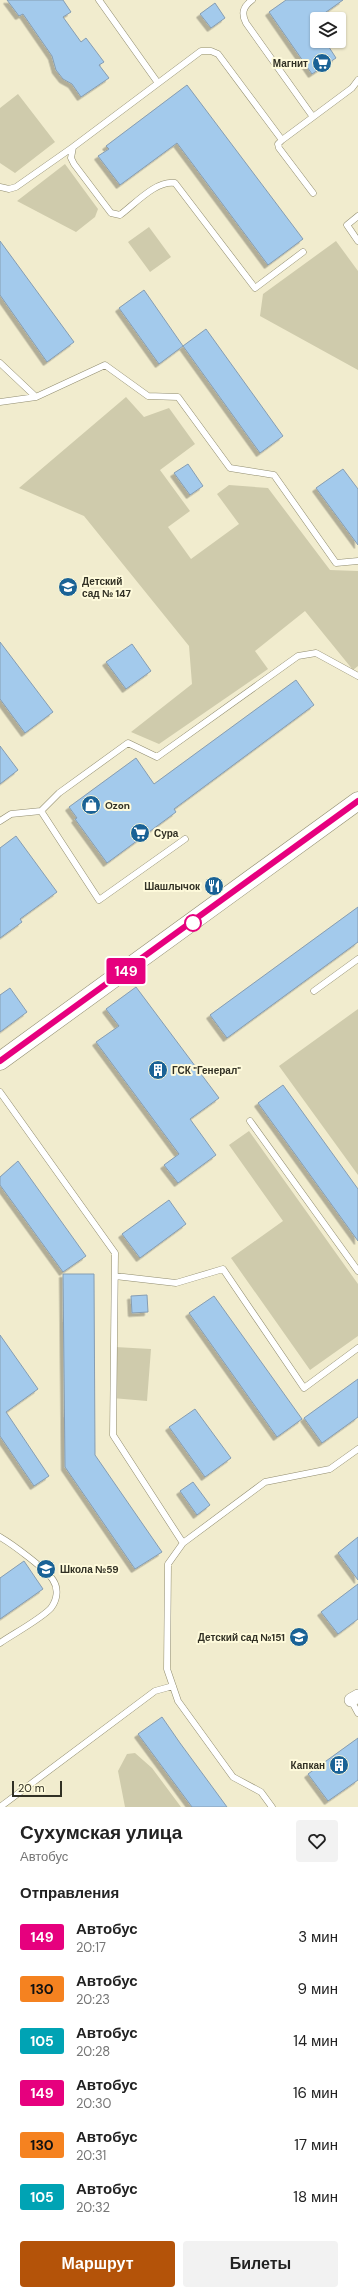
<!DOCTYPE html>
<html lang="ru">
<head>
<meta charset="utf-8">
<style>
	body { margin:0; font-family:"DM Sans",sans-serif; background:#f2f2f2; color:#222; height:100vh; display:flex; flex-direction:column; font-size:15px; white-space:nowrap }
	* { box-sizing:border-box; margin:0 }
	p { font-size:13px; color:#767676 }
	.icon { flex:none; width:22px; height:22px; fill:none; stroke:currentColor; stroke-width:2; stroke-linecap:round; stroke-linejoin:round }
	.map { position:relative; height:1807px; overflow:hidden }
	.details { display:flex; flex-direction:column; background:#fff; flex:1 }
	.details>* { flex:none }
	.badge { padding:0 8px; border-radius:3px; font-size:14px; line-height:26px }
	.fabs { position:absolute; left:310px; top:12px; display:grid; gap:8px }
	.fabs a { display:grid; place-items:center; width:36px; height:36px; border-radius:4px; background:#fff; box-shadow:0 1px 3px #0004; font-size:20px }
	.scale { position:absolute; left:12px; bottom:10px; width:50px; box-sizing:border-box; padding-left:4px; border:2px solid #313024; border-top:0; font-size:11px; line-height:14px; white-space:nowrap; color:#313024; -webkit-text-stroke:3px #fefadb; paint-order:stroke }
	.map>.badge { position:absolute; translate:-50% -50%; box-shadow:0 0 0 2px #fff }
	h2 { padding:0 20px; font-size:15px; line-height:36px }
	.round { display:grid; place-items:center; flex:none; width:42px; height:42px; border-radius:4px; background:#f2f2f2 }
	.head { display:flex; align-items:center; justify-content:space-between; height:68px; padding:0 20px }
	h1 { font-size:19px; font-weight:600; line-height:30px }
	.button { display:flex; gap:8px; margin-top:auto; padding:8px 20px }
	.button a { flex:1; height:46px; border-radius:4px; background:#b45309; color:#fff; font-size:16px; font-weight:600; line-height:46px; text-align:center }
	.button a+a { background:#f2f2f2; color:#222 }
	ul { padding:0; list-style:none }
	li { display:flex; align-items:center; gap:12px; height:52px; padding:0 20px }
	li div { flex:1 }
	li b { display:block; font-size:15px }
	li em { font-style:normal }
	li .badge { min-width:44px; font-weight:700; text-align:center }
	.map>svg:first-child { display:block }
</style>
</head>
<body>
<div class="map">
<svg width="358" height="1807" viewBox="0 0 358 1807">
	<defs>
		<filter id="shadow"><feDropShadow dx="-3.5" dy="3.5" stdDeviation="0" flood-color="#0004"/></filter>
	</defs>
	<rect width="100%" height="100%" fill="#f1ecce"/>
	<path fill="#cfcbac" d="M18,94L55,142L15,173L0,163V108Z
		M65,164L98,209L95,217L76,232L17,201Z
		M149,227L171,257L150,272L128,242Z
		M336,241L358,271V370L260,316L263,294Z
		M126,397L144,417L169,408L195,444L160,470L190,511L168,527L191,559L239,524L217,494L229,485L268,488L330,570L358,571V666L353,670L305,611L255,651L268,669L159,744L131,732L192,684L189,646L84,516L19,488Z
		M358,1009V1175L279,1066Z
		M249,1131L358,1284V1336L310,1370L231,1258L283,1221L229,1145Z
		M115,1347L151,1349L147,1401L112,1398Z
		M135,1753L152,1768L181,1807H125L118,1771L127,1754Z"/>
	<path fill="#a3caec" stroke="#869db2" filter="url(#shadow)" d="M7,0H63L71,12L63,17L81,42L86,38L104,62L99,65L109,78L81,97L72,84L63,79L56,70L52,56L23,14L19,16Z
		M286,0H343L312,22L317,30V41H325L336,58L312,74L269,12Z
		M215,3L225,18L211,28L200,14Z
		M187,85L303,239L268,265L177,143L120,185L98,156L109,149L106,146Z
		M0,241L74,342L47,362L0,295Z
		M144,290L183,346L159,364L119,308Z
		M206,329L283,436L260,453L183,346Z
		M188,464L203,486L190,495L174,473Z
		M343,469L358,489V545L316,488Z
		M0,642L53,712L25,733L0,699Z
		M132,644L151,671L126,689L106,662Z
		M296,680L314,705L174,809L176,812L107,863L75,819L77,818L69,807L136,758L154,784Z
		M0,746L18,770L0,784Z
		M16,836L57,892L20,919L22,922L0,938V848Z
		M358,907V942L227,1038L210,1015Z
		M136,987L219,1098L190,1119L216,1155L178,1183L164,1165L179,1154L96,1042L119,1026L106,1009Z
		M10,988L27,1012L0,1032V995Z
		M283,1085L358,1189V1241L258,1103Z
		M18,1161L86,1256L63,1272L0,1185V1177Z
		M169,1200L186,1224L140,1258L122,1234Z
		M63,1274H94L95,1455L162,1552L135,1569L65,1467Z
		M147,1295L148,1312L132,1313L131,1296Z
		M214,1296L302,1419L277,1437L189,1313Z
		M0,1335L38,1389L6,1412L49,1476L34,1486L0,1436Z
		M358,1379V1417L322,1443L304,1418Z
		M195,1409L231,1458L205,1477L169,1427Z
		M193,1482L210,1505L197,1515L180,1491Z
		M358,1537V1580L338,1553Z
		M24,1561L43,1589L0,1619V1578Z
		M358,1584V1619L338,1634L321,1612Z
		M162,1717L180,1743L227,1807H192L138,1734Z
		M358,1738V1780L328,1801L308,1774Z"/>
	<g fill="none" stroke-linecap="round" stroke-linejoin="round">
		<g stroke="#908c6f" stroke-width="7">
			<path id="service" d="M99,0L158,83
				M252,0C243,7 241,13 246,23L313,117L352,88L358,80
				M282,140L278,144L279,148L313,193
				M0,187L9,189L16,187L73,147
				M358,216L347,225L358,241
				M303,252L255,288L175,183C156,180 135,204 120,215L111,213L74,164L71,158L73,147L201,51H211L218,54L282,140L313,117
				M0,363L36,397L105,365L148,396L178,397L230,468L274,475L336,563L358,561
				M0,402L36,397
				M41,811L59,793L128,743L157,757L298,656L316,653L358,676
				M0,821L11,814L41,811L99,900L185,839
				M314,991L358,959
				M0,1092L115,1253L113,1435L183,1543
				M250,1121L358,1271
				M115,1276L176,1283L223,1269L304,1388L358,1348
				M0,1537C12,1544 46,1569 53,1580C59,1589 57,1600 51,1608C41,1619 13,1634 0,1643
				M351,1700L358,1713
				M0,1807L155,1691L173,1686
				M272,1807L261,1792L233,1777L178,1701L167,1669L168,1564L183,1543L265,1482L330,1469L358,1449"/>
		</g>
		<g stroke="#908c6f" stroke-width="14">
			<path id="minor" d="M351,1700L358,1696"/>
		</g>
		<g stroke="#908c6f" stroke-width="19">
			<path id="secondary" d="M0,1061L358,801"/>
		</g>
		<use href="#service" stroke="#fff" stroke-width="6"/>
		<use href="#minor" stroke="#fff" stroke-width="13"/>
		<use href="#secondary" stroke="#fff" stroke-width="18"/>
	</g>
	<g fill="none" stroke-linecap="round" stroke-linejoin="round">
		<g stroke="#fff" stroke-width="9">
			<path id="line" d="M0,1061L358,801"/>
		</g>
		<use href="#line" stroke="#e6007e" stroke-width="6"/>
	</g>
	<defs>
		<g id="supermarket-disc" transform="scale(1)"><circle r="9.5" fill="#1a6296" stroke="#fefadb"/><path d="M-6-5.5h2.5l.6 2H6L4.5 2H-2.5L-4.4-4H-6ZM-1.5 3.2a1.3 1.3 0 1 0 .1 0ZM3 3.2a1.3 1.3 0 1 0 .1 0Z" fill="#fff"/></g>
		<g id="school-disc" transform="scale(1)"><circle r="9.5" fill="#1a6296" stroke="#fefadb"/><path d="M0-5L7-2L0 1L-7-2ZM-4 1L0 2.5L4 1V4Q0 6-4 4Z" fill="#fff"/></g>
		<g id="shop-disc" transform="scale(1)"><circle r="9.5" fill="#1a6296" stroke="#fefadb"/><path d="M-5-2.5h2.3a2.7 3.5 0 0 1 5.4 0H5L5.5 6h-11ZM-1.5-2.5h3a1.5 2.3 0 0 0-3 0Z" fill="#fff"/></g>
		<g id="restaurant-disc" transform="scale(1)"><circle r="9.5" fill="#1a6296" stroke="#fefadb"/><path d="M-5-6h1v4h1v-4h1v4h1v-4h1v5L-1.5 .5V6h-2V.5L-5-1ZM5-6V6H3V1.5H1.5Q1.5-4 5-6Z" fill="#fff"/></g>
		<g id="building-disc" transform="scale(1)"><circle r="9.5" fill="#1a6296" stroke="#fefadb"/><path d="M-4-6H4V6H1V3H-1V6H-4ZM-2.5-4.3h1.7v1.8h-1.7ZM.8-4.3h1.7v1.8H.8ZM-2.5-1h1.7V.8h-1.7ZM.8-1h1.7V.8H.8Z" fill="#fff"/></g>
	</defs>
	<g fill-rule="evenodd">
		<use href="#supermarket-disc" x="322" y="63"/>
		<use href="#school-disc" x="68" y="587"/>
		<use href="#shop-disc" x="91" y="805"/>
		<use href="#supermarket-disc" x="140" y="833"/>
		<use href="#restaurant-disc" x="214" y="886"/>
		<use href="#building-disc" x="158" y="1070"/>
		<use href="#school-disc" x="46" y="1569"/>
		<use href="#school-disc" x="299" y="1637"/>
		<use href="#building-disc" x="339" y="1765"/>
	</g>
	<circle fill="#fff" stroke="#e6007e" stroke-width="2" cx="193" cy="923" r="8"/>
	<g text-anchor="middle" stroke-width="4" stroke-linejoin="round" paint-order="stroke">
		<g font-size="10" font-weight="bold" fill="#313024" stroke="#fefadb" text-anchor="start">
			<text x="308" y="67" text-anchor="end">Магнит</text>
			<text x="82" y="585">Детский<tspan x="82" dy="12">сад № 147</tspan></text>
			<text x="105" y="809">Ozon</text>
			<text x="154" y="837">Сура</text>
			<text x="200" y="890" text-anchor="end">Шашлычок</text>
			<text x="172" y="1074">ГСК "Генерал"</text>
			<text x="60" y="1573">Школа №59</text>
			<text x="285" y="1641" text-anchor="end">Детский сад №151</text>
			<text x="325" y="1769" text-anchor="end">Капкан</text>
		</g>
	</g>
</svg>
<div class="fabs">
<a><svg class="icon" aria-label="layers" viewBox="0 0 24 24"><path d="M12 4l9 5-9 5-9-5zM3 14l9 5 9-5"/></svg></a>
</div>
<div class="scale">20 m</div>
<b class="badge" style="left:126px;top:971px;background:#e6007e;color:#fff">149</b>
</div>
<section class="details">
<div class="head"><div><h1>Сухумская улица</h1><p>Автобус</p></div><a class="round"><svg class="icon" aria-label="heart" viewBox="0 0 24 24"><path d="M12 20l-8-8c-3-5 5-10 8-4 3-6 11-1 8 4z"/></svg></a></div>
<h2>Отправления</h2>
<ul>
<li><span class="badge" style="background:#e6007e;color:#fff">149</span><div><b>Автобус</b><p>20:17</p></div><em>3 мин</em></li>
<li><span class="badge" style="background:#f58220;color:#111">130</span><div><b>Автобус</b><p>20:23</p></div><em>9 мин</em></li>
<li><span class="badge" style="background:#00a3b4;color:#fff">105</span><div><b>Автобус</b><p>20:28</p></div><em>14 мин</em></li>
<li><span class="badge" style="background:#e6007e;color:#fff">149</span><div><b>Автобус</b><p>20:30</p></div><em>16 мин</em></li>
<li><span class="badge" style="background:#f58220;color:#111">130</span><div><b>Автобус</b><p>20:31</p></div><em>17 мин</em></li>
<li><span class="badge" style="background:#00a3b4;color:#fff">105</span><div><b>Автобус</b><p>20:32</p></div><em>18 мин</em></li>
</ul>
<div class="button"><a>Маршрут</a><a>Билеты</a></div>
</section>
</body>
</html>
